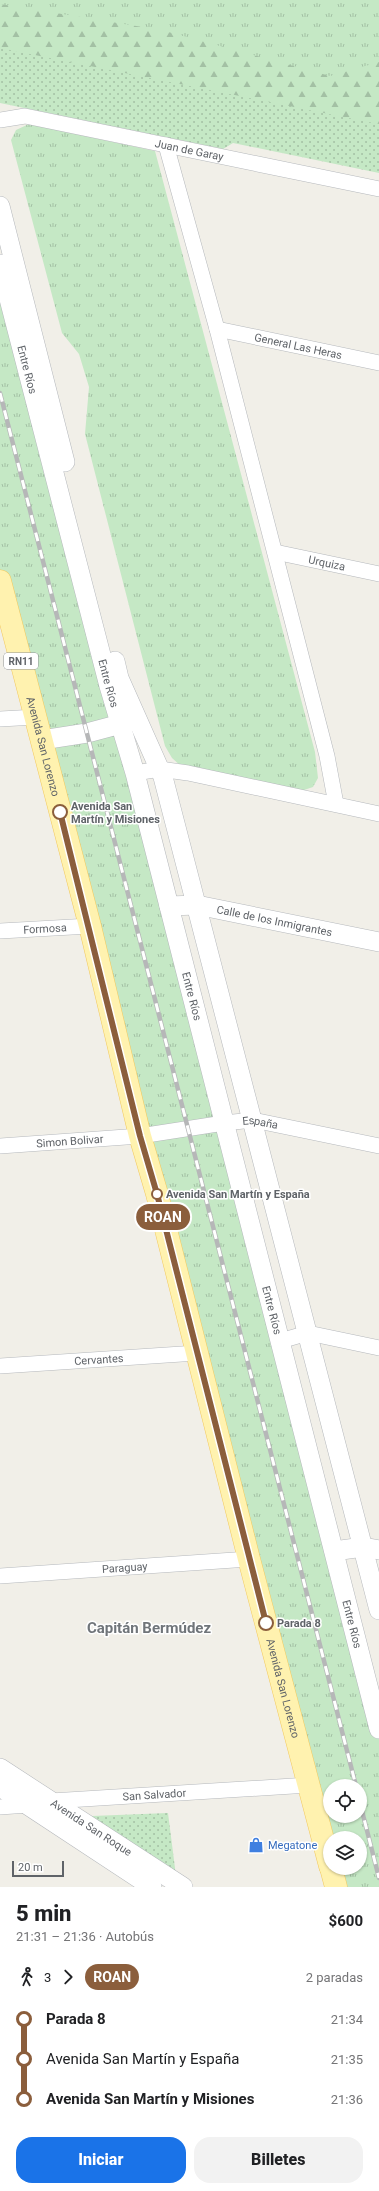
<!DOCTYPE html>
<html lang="es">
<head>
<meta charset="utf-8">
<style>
	body { margin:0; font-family:Roboto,sans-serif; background:#f2f2f2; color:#202124; height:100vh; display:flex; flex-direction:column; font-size:15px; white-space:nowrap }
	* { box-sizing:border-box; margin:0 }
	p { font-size:13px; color:#757577 }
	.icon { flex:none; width:22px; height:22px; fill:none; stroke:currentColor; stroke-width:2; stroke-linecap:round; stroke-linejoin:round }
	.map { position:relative; height:1887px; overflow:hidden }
	.side { display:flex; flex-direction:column; background:#fff; flex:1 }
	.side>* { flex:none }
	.badge { padding:0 8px; border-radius:13px; font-size:14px; line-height:26px }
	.buttons { position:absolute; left:323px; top:1779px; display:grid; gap:8px }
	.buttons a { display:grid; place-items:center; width:44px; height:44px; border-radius:50%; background:#fff; box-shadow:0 1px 3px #0004; font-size:20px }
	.scale { position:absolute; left:12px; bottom:10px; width:52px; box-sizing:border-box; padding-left:4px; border:2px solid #5f6368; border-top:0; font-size:11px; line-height:14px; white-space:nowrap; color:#5f6368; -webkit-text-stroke:3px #fff; paint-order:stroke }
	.map>.badge { position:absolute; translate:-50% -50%; box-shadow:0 0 0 2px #fff }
	.legs { display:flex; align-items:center; gap:6px; height:44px; padding:0 16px; font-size:13px }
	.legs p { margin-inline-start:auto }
	.overview { display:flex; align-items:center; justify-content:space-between; height:68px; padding:0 16px }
	h1 { font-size:22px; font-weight:800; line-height:30px }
	.action { display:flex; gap:8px; margin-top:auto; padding:8px 16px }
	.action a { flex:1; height:46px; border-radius:16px; background:#1a73e8; color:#fff; font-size:16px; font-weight:800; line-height:46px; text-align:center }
	.action a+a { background:#f2f2f2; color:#202124 }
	ul { padding:0 16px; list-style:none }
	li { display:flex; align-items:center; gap:14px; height:40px; font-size:15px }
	li i { display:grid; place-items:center; width:6px; height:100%; margin:0 5px; background:currentColor }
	li i::after { content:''; width:10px; height:10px; margin:-5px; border:3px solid; border-radius:50%; background:#fff }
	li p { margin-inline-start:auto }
	li:first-child i { background:linear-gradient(#0000 50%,currentColor 0) }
	li:last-child i { background:linear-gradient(currentColor 50%,#0000 0) }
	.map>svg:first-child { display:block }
</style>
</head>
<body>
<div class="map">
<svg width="379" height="1887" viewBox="0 0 379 1887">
	<defs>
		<pattern id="grass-tufts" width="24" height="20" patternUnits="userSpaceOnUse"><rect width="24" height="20" fill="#c5e8c5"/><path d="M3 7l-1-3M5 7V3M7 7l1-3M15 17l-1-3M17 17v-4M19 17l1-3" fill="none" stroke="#a3c0a4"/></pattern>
		<pattern id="forest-firs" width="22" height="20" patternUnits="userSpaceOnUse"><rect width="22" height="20" fill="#c5e8c5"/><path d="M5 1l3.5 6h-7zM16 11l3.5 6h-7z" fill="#a3c0a4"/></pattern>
		<pattern id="park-dots" width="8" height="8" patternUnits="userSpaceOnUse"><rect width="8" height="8" fill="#c5e8c5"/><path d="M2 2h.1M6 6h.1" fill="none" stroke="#a3c0a4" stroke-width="1.8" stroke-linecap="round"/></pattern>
	</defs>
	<rect width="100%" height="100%" fill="#f1efe8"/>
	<path fill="url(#grass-tufts)" fill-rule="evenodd" d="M0,0H379V125L0,49Z
		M29,124L155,151L315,752L318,778L313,787L301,791L182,767L172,758L165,746L85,434L89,387L79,354L62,333L11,140L16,130Z
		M0,264L379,1729V1887H336L331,1868H360V1838H330L0,581ZM330,1786H360V1816H330Z"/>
	<path fill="url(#forest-firs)" d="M0,4L161,30L330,76L379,62V130L0,53Z"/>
	<path fill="url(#park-dots)" d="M0,48L379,124V173L233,143L223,149L0,103Z
		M168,1813L176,1876L95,1825L92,1816Z"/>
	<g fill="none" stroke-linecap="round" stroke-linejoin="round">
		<g stroke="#b5b8bc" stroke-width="16">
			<g id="minor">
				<path id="s1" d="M0,120L25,116L379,189"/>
				<path d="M166,145L217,329L327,756L336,804"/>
				<path id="s2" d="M217,329L379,363"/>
				<path id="s3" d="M275,552L379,574"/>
				<path d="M0,719L36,717"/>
				<path d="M135,773L160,769L188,773L379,814"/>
				<path id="s4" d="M0,931L90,926"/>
				<path id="s5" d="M0,1146L140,1136L224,1123L253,1120L379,1146"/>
				<path d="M280,1341L308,1333L379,1348"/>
				<path id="s6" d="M0,1366L197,1353"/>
				<path id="s7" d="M0,1576L249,1559"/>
				<path id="s8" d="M0,1807L28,1805L51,1801L309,1785"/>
			</g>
		</g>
		<g stroke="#b5b8bc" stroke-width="20">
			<g id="tertiary">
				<path d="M0,206L65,462"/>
				<path id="s9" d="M0,264L109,686L135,773L169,906L379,1729"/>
				<path d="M115,661L119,678L163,777L379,1610"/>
				<path d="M42,740L87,733L132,721"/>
				<path id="s10" d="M169,906L197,905L379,942"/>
				<path d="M334,1551L363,1547L379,1550"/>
				<path id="s11" d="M0,1768L183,1887"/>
				<path d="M0,1787L152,1887"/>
			</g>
		</g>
		<g stroke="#f2c960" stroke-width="23">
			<g id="primary">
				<path id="s12" d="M0,581L90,926L140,1136L157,1194L249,1559L330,1866"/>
				<path d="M331,1868L336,1887"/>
			</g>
		</g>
		<use href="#minor" stroke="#fff" stroke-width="15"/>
		<use href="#tertiary" stroke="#fff" stroke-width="19"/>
		<use href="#primary" stroke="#fff2af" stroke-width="22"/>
		<g stroke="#b6b7b8" stroke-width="4.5">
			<path id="rail" d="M0,393L356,1786
				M360,1803L379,1878"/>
		</g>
		<use href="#rail" stroke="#fff" stroke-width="3" stroke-dasharray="9" stroke-linecap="butt"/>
	</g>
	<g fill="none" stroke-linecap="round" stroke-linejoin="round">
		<g stroke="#fff" stroke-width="9">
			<path id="line-1" d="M60,812L140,1136L157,1194L266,1623"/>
		</g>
		<use href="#line-1" stroke="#8b5e3c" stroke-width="6"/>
	</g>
	<defs>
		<g id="shop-bare" transform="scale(1.2)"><path d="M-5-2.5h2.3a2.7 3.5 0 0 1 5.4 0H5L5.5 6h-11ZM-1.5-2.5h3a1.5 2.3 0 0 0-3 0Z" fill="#3f7fe0" stroke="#fff" stroke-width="2.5" paint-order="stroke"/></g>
	</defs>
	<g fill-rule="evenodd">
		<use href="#shop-bare" x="256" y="1845"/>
	</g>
	<g fill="#fff" stroke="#8b5e3c" stroke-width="2">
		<circle cx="60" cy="812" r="7"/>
		<circle cx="157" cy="1194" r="5"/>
		<circle cx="266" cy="1623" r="7"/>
	</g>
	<g text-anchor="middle" stroke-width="3" stroke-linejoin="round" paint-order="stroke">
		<rect fill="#fff" stroke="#8f9295" stroke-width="1" x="4" y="653" width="34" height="16" rx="3"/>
		<g font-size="10" font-weight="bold" fill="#5f6368">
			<text x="21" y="665">RN11</text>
		</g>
		<g font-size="11" fill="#5f6368" stroke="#fff">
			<text dy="4" stroke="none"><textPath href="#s1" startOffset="193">Juan de Garay</textPath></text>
			<text dy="4" stroke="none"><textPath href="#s2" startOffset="83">General Las Heras</textPath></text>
			<text dy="4" stroke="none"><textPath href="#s9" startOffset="109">Entre Ríos</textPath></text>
			<text dy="4" stroke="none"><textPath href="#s3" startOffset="53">Urquiza</textPath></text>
			<text dy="4" stroke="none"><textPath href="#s9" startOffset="433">Entre Ríos</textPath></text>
			<text dy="4" stroke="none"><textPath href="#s12" startOffset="171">Avenida San Lorenzo</textPath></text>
			<text dy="4" stroke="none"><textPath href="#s10" startOffset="107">Calle de los Inmigrantes</textPath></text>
			<text dy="4" stroke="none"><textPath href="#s4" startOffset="45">Formosa</textPath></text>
			<text dy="4" stroke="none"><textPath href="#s9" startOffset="757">Entre Ríos</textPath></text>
			<text dy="4" stroke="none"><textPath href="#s5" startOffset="262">España</textPath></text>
			<text dy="4" stroke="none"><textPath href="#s5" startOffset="70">Simon Bolivar</textPath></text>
			<text dy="4" stroke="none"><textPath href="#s9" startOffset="1081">Entre Ríos</textPath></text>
			<text dy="4" stroke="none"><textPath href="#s6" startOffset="99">Cervantes</textPath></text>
			<text dy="4" stroke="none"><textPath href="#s7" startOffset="125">Paraguay</textPath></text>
			<text dy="4" stroke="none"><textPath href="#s9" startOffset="1405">Entre Ríos</textPath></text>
			<text dy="4" stroke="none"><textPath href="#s12" startOffset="1143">Avenida San Lorenzo</textPath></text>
			<text dy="4" stroke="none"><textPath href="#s8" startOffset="155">San Salvador</textPath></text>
			<text dy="4" stroke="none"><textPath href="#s11" startOffset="109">Avenida San Roque</textPath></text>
		</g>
		<g font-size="11" font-weight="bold" fill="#5f6368" stroke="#fff" text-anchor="start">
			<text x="71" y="810">Avenida San<tspan x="71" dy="13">Martín y Misiones</tspan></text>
			<text x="166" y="1198">Avenida San Martín y España</text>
			<text x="277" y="1627">Parada 8</text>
		</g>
		<g font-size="11" fill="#366cbe" stroke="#fff" text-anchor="start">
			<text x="268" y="1849">Megatone</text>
		</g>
		<g font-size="15" font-weight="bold" fill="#70757a" stroke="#fff">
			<text x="149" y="1633">Capitán Bermúdez</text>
		</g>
	</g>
</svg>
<div class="buttons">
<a><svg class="icon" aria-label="locate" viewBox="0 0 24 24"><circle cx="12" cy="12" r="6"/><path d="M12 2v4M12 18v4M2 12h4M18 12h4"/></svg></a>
<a><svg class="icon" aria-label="layers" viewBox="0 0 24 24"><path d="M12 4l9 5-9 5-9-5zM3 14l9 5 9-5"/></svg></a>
</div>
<div class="scale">20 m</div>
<b class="badge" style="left:163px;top:1217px;background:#8b5e3c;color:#fff">ROAN</b>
</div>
<section class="side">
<div class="overview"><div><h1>5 min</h1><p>21:31 – 21:36 · Autobús</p></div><b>$600</b></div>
<div class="legs"><svg class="icon" aria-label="walk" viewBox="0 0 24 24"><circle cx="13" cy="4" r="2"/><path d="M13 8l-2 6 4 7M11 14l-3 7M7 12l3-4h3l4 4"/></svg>3<svg class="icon" aria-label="forward" viewBox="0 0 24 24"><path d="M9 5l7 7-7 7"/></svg><b class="badge" style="background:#8b5e3c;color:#fff">ROAN</b><p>2 paradas</p></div>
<ul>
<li><i style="color:#8b5e3c"></i><b>Parada 8</b><p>21:34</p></li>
<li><i style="color:#8b5e3c"></i><span>Avenida San Martín y España</span><p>21:35</p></li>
<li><i style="color:#8b5e3c"></i><b>Avenida San Martín y Misiones</b><p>21:36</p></li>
</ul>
<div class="action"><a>Iniciar</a><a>Billetes</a></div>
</section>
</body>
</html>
